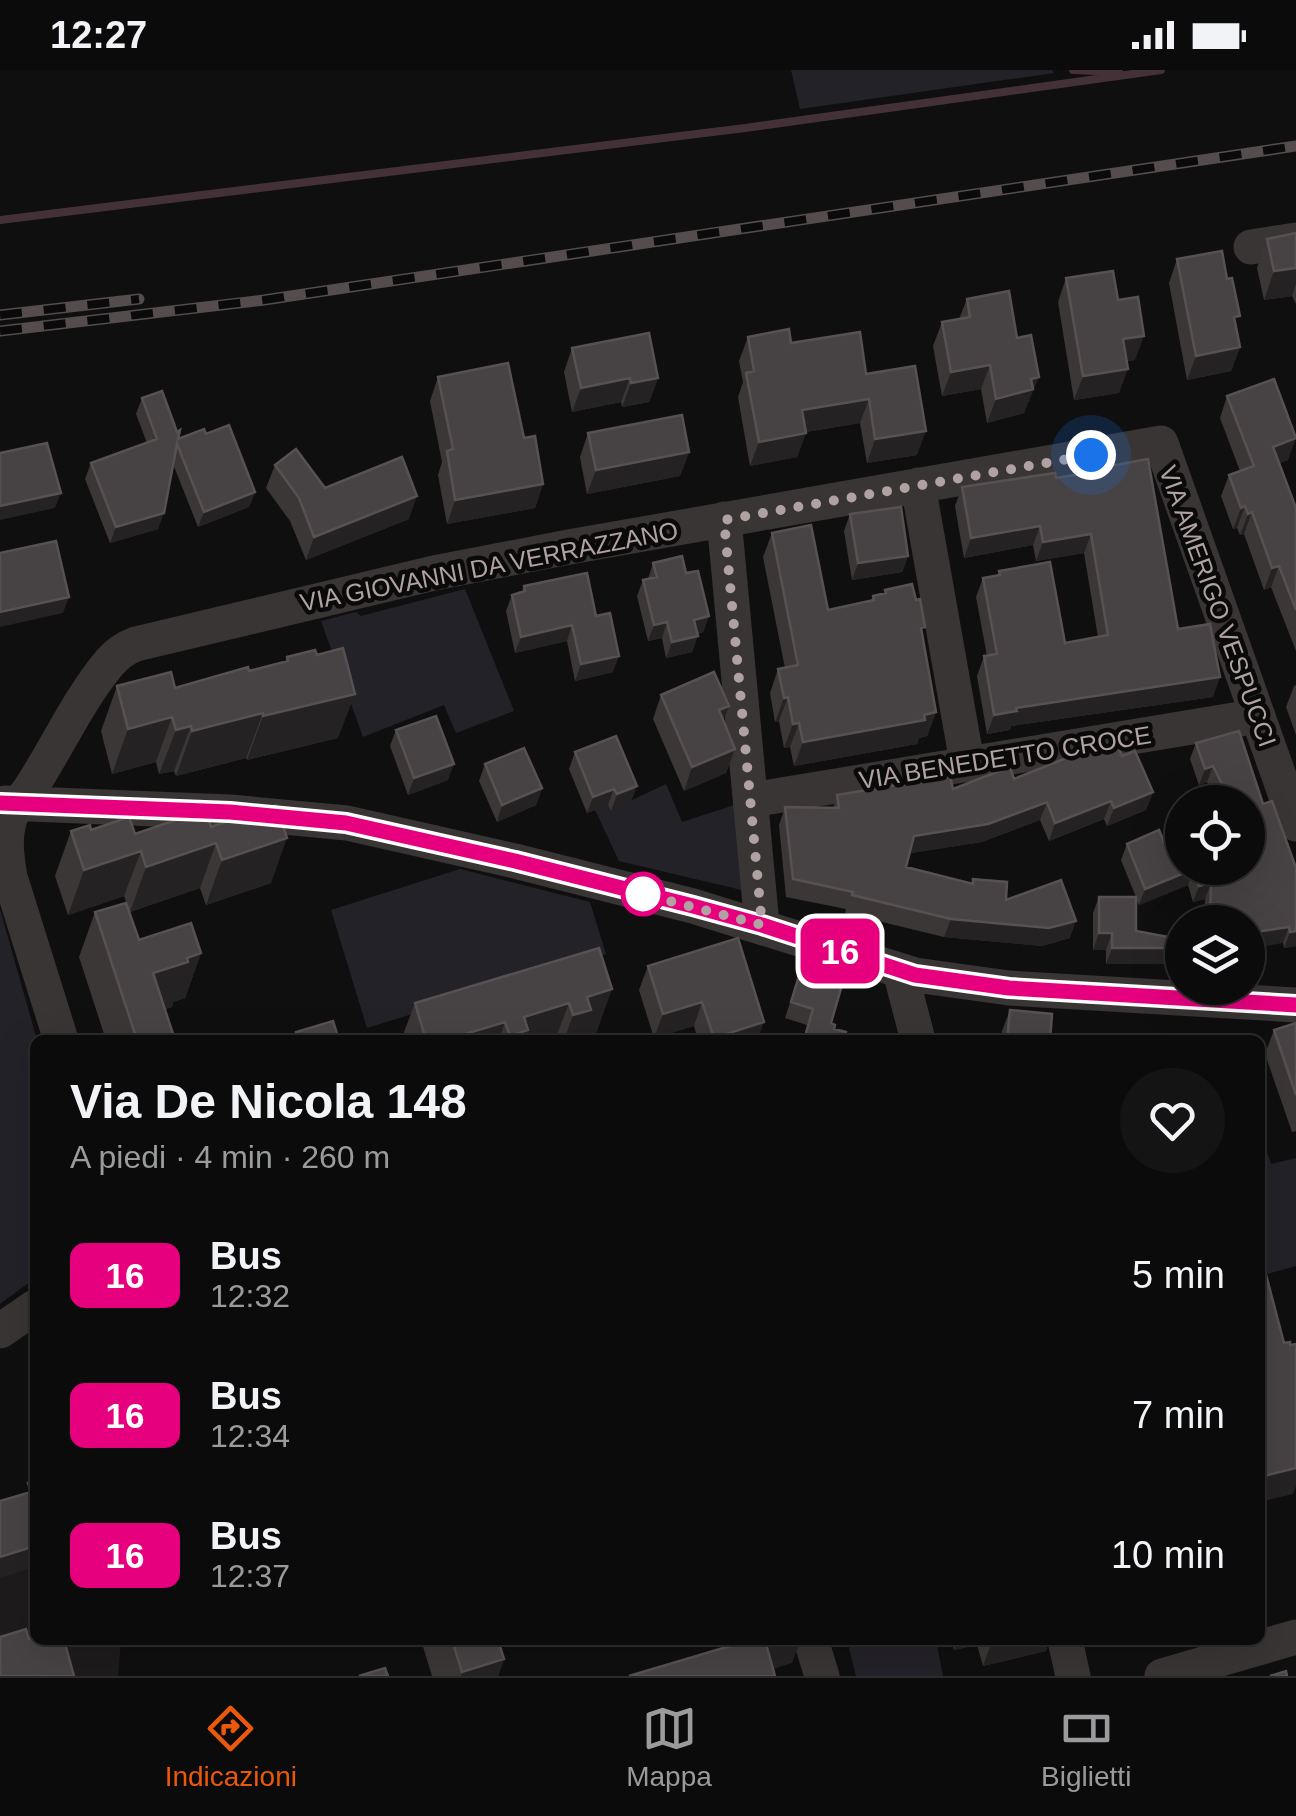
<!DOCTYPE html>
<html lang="it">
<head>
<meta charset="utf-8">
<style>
	body { margin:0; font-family:Helvetica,sans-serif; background:#151414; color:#f1f3f6; height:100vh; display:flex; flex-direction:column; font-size:38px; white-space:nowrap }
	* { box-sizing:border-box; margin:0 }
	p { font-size:32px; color:#9a9b9d }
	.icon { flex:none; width:55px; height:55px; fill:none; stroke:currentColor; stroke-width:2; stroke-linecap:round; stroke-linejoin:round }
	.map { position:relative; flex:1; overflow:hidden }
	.side { position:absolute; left:30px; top:965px; width:1235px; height:610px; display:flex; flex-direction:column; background:#0c0b0b; border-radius:15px; box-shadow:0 10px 40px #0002,0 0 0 2px #2c2b2c }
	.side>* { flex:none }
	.badge { padding:0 20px; border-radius:15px; font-size:35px; line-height:65px }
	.controls { position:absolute; left:1165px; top:715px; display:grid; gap:20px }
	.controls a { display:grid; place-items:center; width:100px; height:100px; border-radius:50%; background:#0c0b0b; box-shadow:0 10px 40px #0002,0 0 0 2px #2c2b2c; font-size:50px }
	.you { position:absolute; width:50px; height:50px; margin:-25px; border:8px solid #fff; border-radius:50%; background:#1a73e8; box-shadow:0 0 0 15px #1a73e833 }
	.map>.badge { position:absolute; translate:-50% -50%; box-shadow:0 0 0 5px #fff }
	.round { display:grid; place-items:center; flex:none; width:105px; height:105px; border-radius:52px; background:#151414 }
	.summary { display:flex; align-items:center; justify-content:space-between; height:170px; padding:0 40px }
	h1 { font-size:48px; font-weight:700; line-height:75px }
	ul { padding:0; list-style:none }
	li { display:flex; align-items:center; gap:30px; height:140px; padding:0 40px }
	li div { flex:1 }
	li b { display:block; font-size:38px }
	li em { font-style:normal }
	li .badge { min-width:110px; font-weight:700; text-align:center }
	.status { display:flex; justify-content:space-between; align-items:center; height:70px; padding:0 50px; background:#0c0b0b; direction:ltr }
	.status svg { height:28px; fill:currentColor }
	.tabs { display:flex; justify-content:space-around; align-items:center; height:140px; border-top:2px solid #2c2b2c; background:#0c0b0b; font-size:28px; color:#9a9b9d }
	.tabs a { display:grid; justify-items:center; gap:5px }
	.tabs .on { color:#ea580c }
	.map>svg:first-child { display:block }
</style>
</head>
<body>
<div class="status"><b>12:27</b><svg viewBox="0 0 49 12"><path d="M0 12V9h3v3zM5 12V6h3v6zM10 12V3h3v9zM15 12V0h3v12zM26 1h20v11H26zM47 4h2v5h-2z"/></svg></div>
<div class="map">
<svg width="1296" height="1606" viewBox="0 0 1296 1606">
	<rect width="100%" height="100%" fill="#100f0f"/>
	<path fill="#1d1b1b" d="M35,1423V1570H121L118,1606H0V1434Z"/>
	<path fill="#242229" d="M791,0H1052L1054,3L800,39Z
		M465,519L514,641L456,663L444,635L363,667L321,551L356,542L361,546Z
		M666,714L682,752L737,734L746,821L619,791L595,740L608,735L611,740Z
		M460,799L590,832L606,884L367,958L331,840Z
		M0,839L37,970L35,1208L0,1234Z
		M1264,1073L1271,1094L1296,1088V1196L1260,1206V1074Z
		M847,1570H936L943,1606H856Z"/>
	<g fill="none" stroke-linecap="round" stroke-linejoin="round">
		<path stroke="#443138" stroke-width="8" d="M1073,0L1119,2
			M0,150L745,58L1161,0"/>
		<path stroke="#3a3535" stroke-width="35" d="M1251,177L1296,170
			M918,415L967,692
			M724,449L762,855
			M752,730L1258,646
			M5,733L230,742L347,753L515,791L693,836L915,905L1009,918L1296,935
			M900,901L918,970
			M61,970L10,807C7,789 4,770 9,752C12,738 23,730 30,719C57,678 78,630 110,592C118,583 125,578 136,574L434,503L569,477L1161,373L1296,754
			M0,1261L35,1237
			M811,1570L822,1606
			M1065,1570L1073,1606
			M1162,1606L1296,1567"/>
		<g stroke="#544c4d" stroke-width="11">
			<path id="rail" d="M0,245L139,229
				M0,261L264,230L1296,76"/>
		</g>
		<use href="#rail" stroke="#0b0a0a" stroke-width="8" stroke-dasharray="22" stroke-linecap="butt"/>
	</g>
	<path fill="#3b3737" d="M1296,163V234L1292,226L1264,230L1257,198L1267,169Z
		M1177,189L1236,257L1240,277L1231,301L1187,310L1169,213Z
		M1066,208L1135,290L1127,291L1119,323L1074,330L1058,232Z
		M967,229L1030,331L1028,332L1024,343L987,353L981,319L942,326L933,276L942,252L959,249Z
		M748,267L791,273L866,304L917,385L867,393L860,353L806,362L797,387L750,396L738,327L743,312L739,291Z
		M572,278L658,308L649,332L622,337L621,332L572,342L564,302Z
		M438,307L524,368L543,414L535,438L447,454L438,405L442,392L430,331Z
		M1227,326L1288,390L1279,393L1296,438V581L1271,517L1264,520L1244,464L1240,465L1237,458L1233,459L1221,426L1229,405L1240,401L1220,348Z
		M142,328L178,369L206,364L255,422L249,437L198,457L173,394L158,459L110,473L85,409L91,393L147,373L136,344Z
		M588,363L689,382L680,406L587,424L580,387Z
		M275,395L325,418L409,449L306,490L290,451L266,418Z
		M1110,396L1178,559L1213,627L1011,656L1010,660L987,664L977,606L984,586H987L976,527L983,508L998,505L999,501L1065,573L1098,567L1084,483L1036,491L1033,475L964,488L955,436L962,417L1056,408L1109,399Z
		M850,444L908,486L902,502L852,510L844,461Z
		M772,463L828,540L871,530L873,526L884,524L885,520L923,565L936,642L927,666L919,668L917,674L794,696L790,677L784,678L779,651L775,652L770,623L778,599L785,598L763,487Z
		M653,493L686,503L709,546L703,562L698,564L692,582L666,588L662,568L648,571L637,526L643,510L648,509Z
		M524,516L596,546L613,602L575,611L567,571L515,583L506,541L512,525L521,522Z
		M287,587L338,668L247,690L246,688L176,706L174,701L159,704L156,692L112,704L101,661L117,616L175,618L285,591Z
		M1296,615V665L1286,637L1294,616Z
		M661,625L723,651L735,679L726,703L684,721L653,649Z
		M396,660L448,710L408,725L390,676Z
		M1196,673L1263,734L1296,798V876L1284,878L1283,873L1248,852H1204L1205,829L1193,832L1188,815L1139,835L1136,829V861L1168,894H1106V880H1093V843L1099,827H1136L1121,790L1127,774L1248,798V732H1218L1207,712L1199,715L1190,689Z
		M575,682L631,732L611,741L608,735L587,743L569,699Z
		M1122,686L1153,722L1146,740L1107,756L1104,749L1049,771L1040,750L982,772L909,783L906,797L971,814L973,809L1070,868L1042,876L944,867L845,843L846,839L786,827L779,755L785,737L833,738L837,725L953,719L1014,709L1075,688Z
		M485,694L542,718L536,735L497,752L479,711Z
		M211,757L271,813L206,835L200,818L130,842L124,826L68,845L55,806L71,761L91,760L135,764Z
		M95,842L139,870L201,883L185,928L173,932L172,937L165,939L175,970H106L79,887Z
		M599,878L596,964L580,970H401L415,933Z
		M648,896L757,970H698L694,956L654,968L639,920Z
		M802,896L831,953L844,970H803L807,955L785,948Z
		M1010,940L1050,970H1001L1002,961Z
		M1296,953V1061L1292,1062L1265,984L1274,960Z
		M421,1570H498L504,1589L498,1606H432Z
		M951,1570H1049L1046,1581L983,1596L977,1575L954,1580Z"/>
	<path fill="#242222" d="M1296,198V214L1292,226L1264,230L1274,201Z
		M1144,266L1135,290L1114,293L1123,269Z
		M1240,277L1231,301L1187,310L1196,286Z
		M990,295L981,319L942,326L951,302Z
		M1128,299L1119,323L1074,330L1083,306Z
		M1039,307L1024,343L987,353L996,329L1031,309Z
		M630,308L621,332L572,342L581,318Z
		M658,308L649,332L622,337L631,313Z
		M869,329L860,353L793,364L802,340Z
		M926,361L917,385L867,393L875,369Z
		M806,363L797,387L750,396L759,372Z
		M1296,368L1288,390L1265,398L1273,377Z
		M689,382L680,406L587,424L596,400Z
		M543,414L535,438L447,454L455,430Z
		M255,422L249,437L198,457L204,442Z
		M61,423L55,438L0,450V436Z
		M417,426L409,449L306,490L314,467Z
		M1245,436L1237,458L1233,459L1241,438Z
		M1252,442L1244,464L1240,465L1248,444Z
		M164,443L158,459L110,473L116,457Z
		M1040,456L1033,475L964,488L971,468Z
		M1091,464L1084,483L1036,491L1043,472Z
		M908,486L902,502L852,510L858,493Z
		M1279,496L1271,517L1264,520L1272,498Z
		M69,527L63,543L0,557V542Z
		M709,546L703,562L688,566L694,550Z
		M667,552L662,568L648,571L654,555Z
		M572,555L567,571L515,583L521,567Z
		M698,566L692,582L666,588L672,572Z
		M619,586L613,602L575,611L581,594Z
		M1220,607L1213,627L1011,656L1010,660L987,664L994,645L1016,638Z
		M355,624L338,668L247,690L263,646Z
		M788,627L779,651L775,652L784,628Z
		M729,636L720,660L719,640Z
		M936,642L927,666L919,668L917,674L794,696L803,672Z
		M263,643L246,688L176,706L192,661Z
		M172,647L156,692L112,704L128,659Z
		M799,653L790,677L784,678L793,654Z
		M191,656L174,701L159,704L176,660Z
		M735,679L726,703L684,721L692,697Z
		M454,694L448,710L408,725L414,708Z
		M1213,696L1207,712L1199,715L1205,699Z
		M637,716L631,732L611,741L617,724Z
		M542,718L536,735L497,752L502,735Z
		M614,719L608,735L587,743L593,727Z
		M1153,722L1146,740L1107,756L1114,738Z
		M1111,731L1104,749L1049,771L1055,753Z
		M1047,732L1040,750L982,772L907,784L914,766Z
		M287,768L271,813L206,835L222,790Z
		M216,773L200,818L130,842L146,797Z
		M141,781L124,826L68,845L84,800Z
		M1194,799L1188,815L1139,835L1145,819Z
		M1211,813L1205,829L1193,832L1199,816Z
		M951,849L1076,851L1070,868L1042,876L944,867Z
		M1289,857L1283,873L1248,879V863Z
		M1296,861V876L1284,878L1290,862Z
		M1099,863H1112L1106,880H1093Z
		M1112,878H1173L1168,894H1106Z
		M201,883L185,928L173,932L172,937L137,948L153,903Z
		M612,919L596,964L580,970H564L573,945L587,927Z
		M702,932L694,956L654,968L663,944Z
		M569,933L555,970H508L524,947Z
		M505,952L499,970H454L455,967Z
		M764,952L757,970H713L714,968Z
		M1296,1398V1416L1293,1424L1260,1432V1407Z
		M35,1476V1497L0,1508V1487Z
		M778,1570H801L792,1593L754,1605L766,1574Z
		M958,1570H979L977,1575L954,1580Z
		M1006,1570H1049L1046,1581L983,1596L991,1574Z
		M1103,1570H1123L1100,1577Z
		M504,1589L498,1606H461L462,1602Z"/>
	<path fill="#474243" stroke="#585152" stroke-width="2.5" d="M1296,163V198L1274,201L1267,169Z
		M1222,181L1227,209L1232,208L1240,246L1234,247L1240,277L1196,286L1177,189Z
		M1113,201L1118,230L1138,227L1144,266L1123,269L1128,299L1083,306L1066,208Z
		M1009,221L1017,268L1031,265L1039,307L1031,309L1033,319L996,329L990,295L951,302L942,252L970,247L967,229Z
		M789,259L791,273L860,262L866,304L915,296L926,361L875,369L869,329L802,340L806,363L759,372L746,303L754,301L748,267Z
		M649,263L658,308L631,313L630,308L581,318L572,278Z
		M508,293L524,368L535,366L543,414L455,430L447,381L453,379L438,307Z
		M1274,309L1296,368L1273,377L1296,438V540L1279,496L1272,498L1252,442L1248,444L1245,436L1241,438L1229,405L1254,396L1227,326Z
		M162,321L177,362L180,360L178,369L204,359L206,364L229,355L255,422L204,442L177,374L164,443L116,457L91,393L157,369L142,328Z
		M682,345L689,382L596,400L588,363Z
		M47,373L61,423L0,436V383Z
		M296,379L325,418L402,387L417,426L314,467L299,428L275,395Z
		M1148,389L1178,559L1210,554L1220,607L1016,638L1017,641L994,645L984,586L997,584L983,508L1000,505L999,501L1050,492L1065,573L1108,565L1091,464L1043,472L1040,456L971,468L962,417L1055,403L1056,408L1111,399L1110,396Z
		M901,437L908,486L858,493L850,444Z
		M811,455L828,540L874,530L873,526L886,523L885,520L912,514L916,530L920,529L925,557L921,558L936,642L924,645L925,650L803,672L799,653L793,654L788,627L784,628L778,599L798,595L772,463Z
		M56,471L69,527L0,542V483Z
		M682,486L686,503L698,501L709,546L694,550L698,566L672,572L667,552L654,555L643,510L657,507L653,493Z
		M587,503L596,546L610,543L619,586L581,594L572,555L521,567L512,525L525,521L524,516Z
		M343,578L355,624L263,646V643L192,661L191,656L176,660L172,647L128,659L117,616L171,602L175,618L248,597L249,601L288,591L287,587L315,580L317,585Z
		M714,602L729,636L719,640L735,679L692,697L661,625Z
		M436,646L454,694L414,708L396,660Z
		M1239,661L1263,734L1272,731L1296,798V861L1290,862L1289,857L1248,863V852H1210L1211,813L1199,816L1194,799L1145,819L1127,774L1159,760L1168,782L1182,779V798H1248V732H1231L1213,696L1205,699L1196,673Z
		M616,666L637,716L617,724L614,719L593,727L575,682Z
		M1117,674L1122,686L1135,681L1153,722L1114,738L1111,731L1055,753L1047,732L988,754L914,766L906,797L973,814V809L1007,812L1006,830L1061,810L1076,851L1049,858L951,849L852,825L853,822L793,809L785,737L839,738L837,725L950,706L953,719L1010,697L1014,709L1074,685L1075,688Z
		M524,678L542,718L502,735L485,694Z
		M276,735L287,768L222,790L216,773L146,797L141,781L84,800L71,761L90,755L91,760L129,747L135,764L205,740L211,757Z
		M1099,827H1136V861L1174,868L1173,878H1112V863H1099Z
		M126,833L139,870L191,853L201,883L187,888L188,892L153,903L175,970H137L95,842Z
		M738,868L764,952L714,968L702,932L663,944L648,896Z
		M599,878L612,919L587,927L591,940L573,945L569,933L524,947L528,960L510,966L505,952L455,967L456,970H426L415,933Z
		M802,896L844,908L831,953L835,955L834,959L846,962L844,970H804L813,939L791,932Z
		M1010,940L1052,944L1050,970H1007Z
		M333,951L339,970H298L296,962Z
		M1296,953V1025L1274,960Z
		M1113,965L1114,970H1093Z
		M1264,1197L1284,1273L1290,1272V1275L1296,1274V1398L1260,1407V1198Z
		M35,1410V1476L0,1487V1431L31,1422L28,1413Z
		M26,1559L29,1569L35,1567V1570H64L74,1606H0V1567Z
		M452,1570H498L504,1589L462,1602Z
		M750,1570H778L766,1574L775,1606H629Z
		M385,1598L388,1606H359Z
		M1286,1601L1287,1606H1270Z"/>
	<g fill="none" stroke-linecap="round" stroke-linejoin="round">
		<g stroke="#fff" stroke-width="22">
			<path id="line" d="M0,733L230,742L346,753L515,791L693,836L762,855L915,905L1009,918L1296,935"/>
		</g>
		<use href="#line" stroke="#e6007e" stroke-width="15"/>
		<path stroke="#b0a1a2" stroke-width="10" stroke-dasharray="0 18" d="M643,824L631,821L762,855L724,450L1091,385"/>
	</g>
	<circle fill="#fff" stroke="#e6007e" stroke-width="5" cx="643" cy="824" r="20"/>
	<g text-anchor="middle" stroke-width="9" stroke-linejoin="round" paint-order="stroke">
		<g font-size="25" fill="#b0a1a2" stroke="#0b0a0a">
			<text transform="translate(489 496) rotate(-11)" y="9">VIA GIOVANNI DA VERRAZZANO</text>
			<text transform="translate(1218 536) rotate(70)" y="9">VIA AMERIGO VESPUCCI</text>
			<text transform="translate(1005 687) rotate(-9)" y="9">VIA BENEDETTO CROCE</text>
		</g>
	</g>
</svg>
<div class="controls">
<a><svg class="icon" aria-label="locate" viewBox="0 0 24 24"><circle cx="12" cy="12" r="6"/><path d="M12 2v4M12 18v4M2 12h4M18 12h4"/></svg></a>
<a><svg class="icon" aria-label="layers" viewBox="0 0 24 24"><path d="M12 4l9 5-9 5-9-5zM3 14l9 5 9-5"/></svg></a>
</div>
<div class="you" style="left:1091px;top:385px"></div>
<b class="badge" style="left:840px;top:881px;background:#e6007e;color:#fff">16</b>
<section class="side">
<div class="summary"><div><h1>Via De Nicola 148</h1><p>A piedi · 4 min · 260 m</p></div><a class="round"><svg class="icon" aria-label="heart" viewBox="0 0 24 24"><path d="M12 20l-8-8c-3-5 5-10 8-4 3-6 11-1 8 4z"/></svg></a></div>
<ul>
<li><span class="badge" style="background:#e6007e;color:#fff">16</span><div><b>Bus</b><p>12:32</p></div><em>5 min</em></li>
<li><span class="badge" style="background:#e6007e;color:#fff">16</span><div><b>Bus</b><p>12:34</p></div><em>7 min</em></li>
<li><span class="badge" style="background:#e6007e;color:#fff">16</span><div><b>Bus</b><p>12:37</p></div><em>10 min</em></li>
</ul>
</section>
</div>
<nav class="tabs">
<a class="on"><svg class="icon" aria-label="directions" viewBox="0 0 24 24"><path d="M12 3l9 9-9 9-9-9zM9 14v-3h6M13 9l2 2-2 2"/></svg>Indicazioni</a>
<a><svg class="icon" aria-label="map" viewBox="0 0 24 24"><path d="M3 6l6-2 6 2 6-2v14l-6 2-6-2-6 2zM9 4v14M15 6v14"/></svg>Mappa</a>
<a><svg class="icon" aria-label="tickets" viewBox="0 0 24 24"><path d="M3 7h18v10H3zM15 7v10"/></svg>Biglietti</a>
</nav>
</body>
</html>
